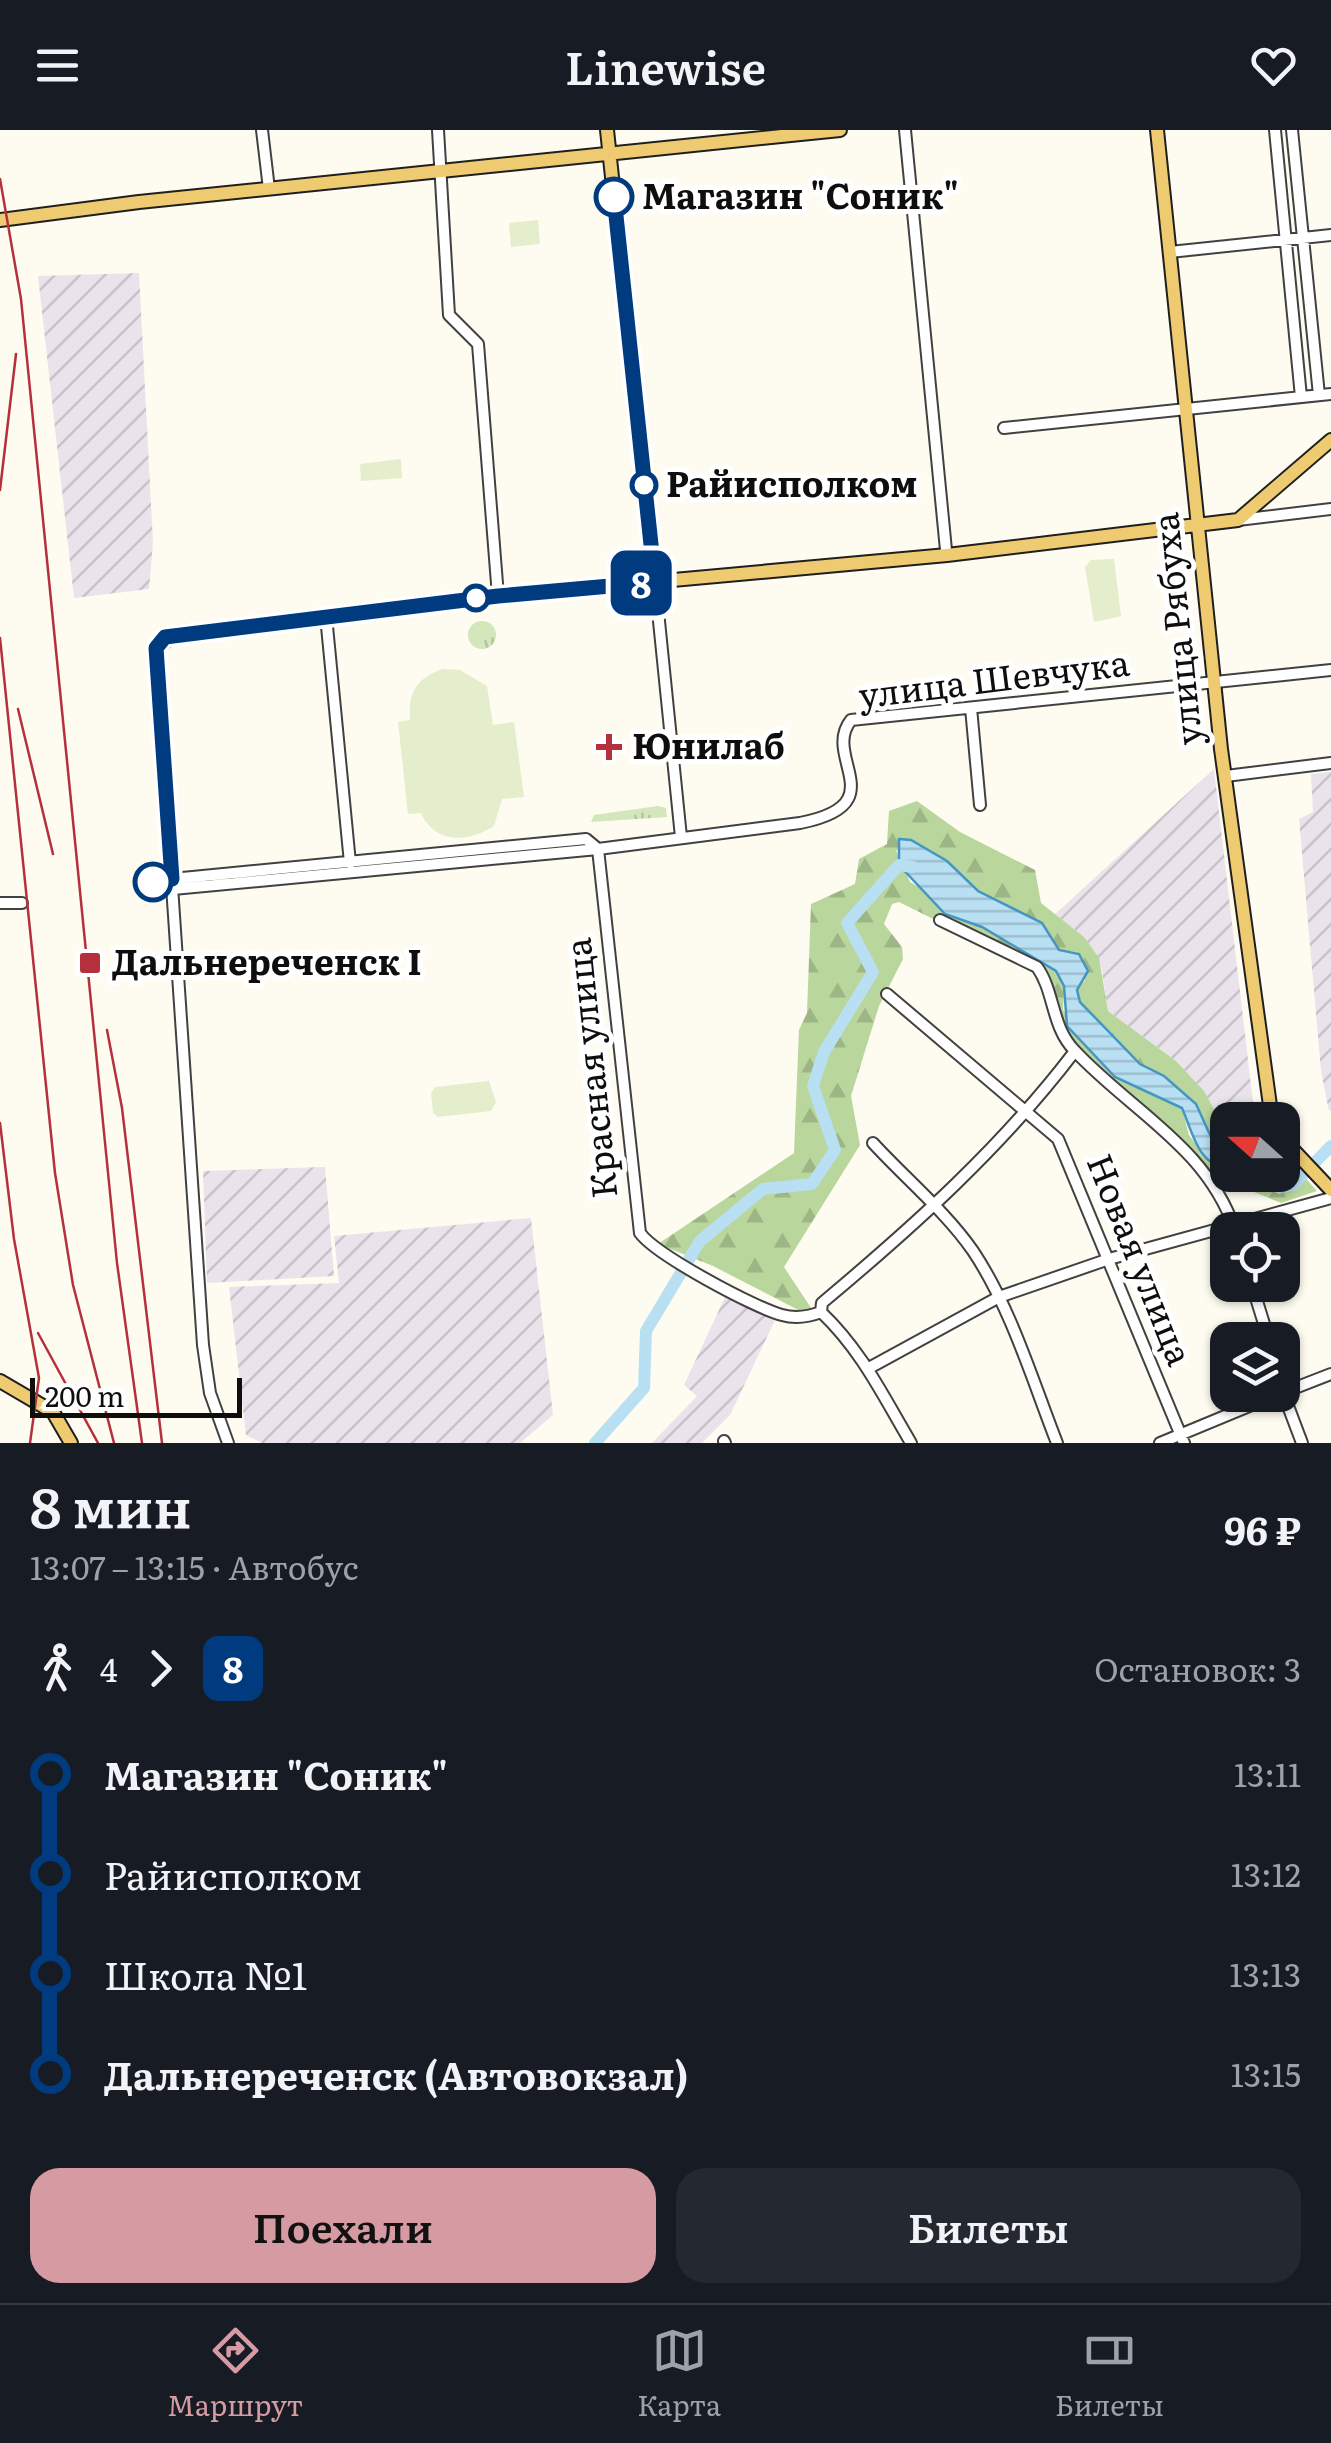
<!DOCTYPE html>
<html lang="ru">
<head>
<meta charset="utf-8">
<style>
	body { margin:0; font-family:Literata,serif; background:#242831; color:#f1f3f6; height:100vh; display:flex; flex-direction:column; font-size:38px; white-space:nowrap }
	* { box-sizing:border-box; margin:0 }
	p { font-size:32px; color:#9ea1a6 }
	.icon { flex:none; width:55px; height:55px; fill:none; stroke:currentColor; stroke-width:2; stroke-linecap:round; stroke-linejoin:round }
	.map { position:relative; height:1313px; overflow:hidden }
	.details { display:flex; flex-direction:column; background:#171b24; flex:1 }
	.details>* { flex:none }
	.badge { padding:0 20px; border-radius:15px; font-size:35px; line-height:65px }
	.needle { width:65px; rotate:291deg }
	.fabs { position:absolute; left:1210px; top:972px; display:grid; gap:20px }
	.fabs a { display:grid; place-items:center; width:90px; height:90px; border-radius:20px; background:#171b24; box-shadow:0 2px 8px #0004; font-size:50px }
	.scale { position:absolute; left:30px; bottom:25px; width:212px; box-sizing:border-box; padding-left:10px; border:5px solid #0e0e0e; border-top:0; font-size:28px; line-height:35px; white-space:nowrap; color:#0e0e0e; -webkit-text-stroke:8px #fff; paint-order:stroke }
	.map>.badge { position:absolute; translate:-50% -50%; box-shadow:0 0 0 5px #fff }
	.legs { display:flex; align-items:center; gap:15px; height:110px; padding:0 30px; font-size:32px }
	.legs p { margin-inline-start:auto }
	.head { display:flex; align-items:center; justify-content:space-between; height:170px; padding:0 30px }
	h1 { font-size:55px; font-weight:600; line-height:75px }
	.primary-button { display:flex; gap:20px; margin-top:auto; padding:20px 30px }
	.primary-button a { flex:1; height:115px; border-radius:30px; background:#d69ba2; color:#111; font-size:40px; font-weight:600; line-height:115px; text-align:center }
	.primary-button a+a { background:#242831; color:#f1f3f6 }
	ul { padding:0 30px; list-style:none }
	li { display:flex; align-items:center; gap:35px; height:100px; font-size:38px }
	li i { display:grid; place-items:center; width:15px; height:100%; margin:0 12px; background:currentColor }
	li i::after { content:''; width:25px; height:25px; margin:-12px; border:8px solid; border-radius:50%; background:#171b24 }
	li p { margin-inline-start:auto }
	li:first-child i { background:linear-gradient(#0000 50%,currentColor 0) }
	li:last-child i { background:linear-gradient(currentColor 50%,#0000 0) }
	header { display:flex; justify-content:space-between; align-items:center; height:130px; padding:0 30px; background:#171b24; font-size:45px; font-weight:600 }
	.tabs { display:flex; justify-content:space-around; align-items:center; height:140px; border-top:2px solid #363941; background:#171b24; font-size:28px; color:#9ea1a6 }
	.tabs a { display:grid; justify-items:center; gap:5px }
	.tabs .selected { color:#d69ba2 }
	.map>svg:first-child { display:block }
</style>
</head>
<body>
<header><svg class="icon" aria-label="menu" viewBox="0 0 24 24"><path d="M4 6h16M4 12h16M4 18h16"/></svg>Linewise<svg class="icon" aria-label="heart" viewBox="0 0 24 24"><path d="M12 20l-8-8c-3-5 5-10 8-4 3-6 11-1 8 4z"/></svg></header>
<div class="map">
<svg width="1331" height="1313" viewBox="0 0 1331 1313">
	<defs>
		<pattern id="industrial-furrows" width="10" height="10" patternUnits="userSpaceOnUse" patternTransform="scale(2.5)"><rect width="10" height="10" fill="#ebe3ec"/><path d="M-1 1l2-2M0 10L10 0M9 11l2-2" fill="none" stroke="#c8c2c9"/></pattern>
		<pattern id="grass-tufts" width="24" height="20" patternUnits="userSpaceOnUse" patternTransform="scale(2.5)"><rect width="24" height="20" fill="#d4e6bc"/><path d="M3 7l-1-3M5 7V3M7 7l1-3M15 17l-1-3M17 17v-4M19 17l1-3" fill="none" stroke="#b5c4a0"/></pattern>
		<pattern id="forest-firs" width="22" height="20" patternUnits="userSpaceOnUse" patternTransform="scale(2.5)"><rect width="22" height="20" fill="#b9d69c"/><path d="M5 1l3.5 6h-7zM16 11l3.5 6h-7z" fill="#9eb685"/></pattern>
		<pattern id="water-rules" width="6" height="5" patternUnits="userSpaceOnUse" patternTransform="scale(2.5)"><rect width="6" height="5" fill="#b8dff2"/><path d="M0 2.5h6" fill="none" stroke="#9dbece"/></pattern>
	</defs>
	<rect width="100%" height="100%" fill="#fefbf0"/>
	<path fill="url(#industrial-furrows)" d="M139,143L153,413L149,459L74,468L38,146Z
		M1214,639L1255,990H1228L1227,1002L1204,961L1176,931L1108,881L1101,836L1074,799L1054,785Z
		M1331,642V980L1329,981L1321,941L1299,689L1313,682L1311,644Z
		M325,1037L334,1146L207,1153L203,1041Z
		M531,1088L553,1285L520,1313H262L246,1305L229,1157L339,1153L334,1106Z
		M726,1165L776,1188L730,1285L702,1313H652L697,1266L684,1255Z"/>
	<path fill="url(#grass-tufts)" d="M468 505a14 14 0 1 1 28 0a14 14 0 1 1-28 0Z
		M658,676L666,678L667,687L591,692L594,685Z"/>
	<path fill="url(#forest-firs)" d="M917,671L960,702L1035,740L1041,773L1084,807L1099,828L1108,881L1176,931L1204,961L1227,1002V1035L1196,974L1164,946L1140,934L1080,872L1077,860L1085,850L1076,822L1059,820L1045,797L978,761L947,731L896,720L910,752L928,762L939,778L982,797L1056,841L1064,856L1063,880L1115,947L1182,978L1189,1005L1211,1035L1280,1064L1290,1053L1269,1045H1282L1283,1023L1317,1061L1281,1073L1205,1042L1176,1004L1073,918L1036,840L899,772L892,774L884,794L902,817L903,829L879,876L851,966L860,1015L784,1137L813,1181L806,1184L713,1136L658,1114L794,1023L799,900L807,883L811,774L855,754L859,729L887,714L889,681Z"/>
	<path fill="#e4eecd" d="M538,90L540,114L511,117L509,93Z
		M401,329L402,348L361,351L360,334Z
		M1114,429L1121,486L1094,492L1085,437L1091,430Z
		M443,539L460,540L487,556L493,595L514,592L524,667L502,669L494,696C467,713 435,714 421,683L408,684L398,592L410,590C408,563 416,548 443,539Z
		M489,951L496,972L491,981L438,987L433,983L431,963L435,957Z"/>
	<path fill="url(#water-rules)" stroke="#4596c3" stroke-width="2.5" d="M899,709L911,710L947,731L978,761L1042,793L1059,820L1079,824L1088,841L1077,860L1080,872L1140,934L1164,946L1196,974L1227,1042C1196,1029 1194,1006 1182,978L1115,947L1067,896L1064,856L1056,841L982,797L945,784L899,735Z"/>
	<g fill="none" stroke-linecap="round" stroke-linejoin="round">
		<path stroke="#b8dff2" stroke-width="12" d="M1280,1057L1293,1055L1331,1016
			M595,1313L644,1258L646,1201L700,1111L763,1059L812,1054L835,1020L813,956L824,922L873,842L847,793L899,735L913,737"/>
		<g stroke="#414141" stroke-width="14">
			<path id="minor" d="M262,0L269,59
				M438,0L449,185L478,214L498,466
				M905,0L946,420
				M1275,0L1301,267
				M1292,0L1319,265
				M1170,122L1331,105
				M1004,298L1331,264
				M1238,390L1331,379
				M655,452L681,707
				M326,486L350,733
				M156,519L203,1215L210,1263L228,1313
				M971,578L980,675
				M1226,646L1331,633
				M598,719L640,1103C656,1125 755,1178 782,1185C796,1189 808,1187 821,1182
				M172,749L586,709L598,719
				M173,759L598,719L800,693C896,674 821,627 851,590L1331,540
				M0,773H22
				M940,790L1037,837C1055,862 1051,897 1075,921C1131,981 1207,1017 1235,1100
				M887,864L1058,1009L1184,1313
				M873,1013C905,1048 946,1082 973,1121C1011,1178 1032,1249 1057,1313
				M1252,1155L1269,1210
				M821,1182L822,1173C914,1096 1002,1017 1075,921
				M821,1182C862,1221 883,1266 911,1313
				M869,1238L999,1167L1109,1129L1331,1068
				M1282,1260L1302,1313
				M1282,1263L1331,1244
				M724,1311L725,1313
				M1160,1313L1276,1265"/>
		</g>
		<g stroke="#1f1f1f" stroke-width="16">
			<path id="major" d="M607,0L655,452
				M1157,0L1221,619L1272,990
				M0,90L139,72L840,0
				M156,519L177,503L498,466L947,425L1238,390L1331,310
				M1282,1008L1331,1060
				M0,1251L53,1282L71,1313"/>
		</g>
		<use href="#minor" stroke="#fff" stroke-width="10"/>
		<use href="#major" stroke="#eeca70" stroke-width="12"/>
		<path stroke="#b4303c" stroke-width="2.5" d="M0,49L21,169L117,1133L142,1313
			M0,360L16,224
			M0,508L55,1043L73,1155L114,1313
			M18,579L53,724
			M107,900L122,978L162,1313
			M0,993L14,1109L39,1248L30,1313
			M38,1203L98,1313"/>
	</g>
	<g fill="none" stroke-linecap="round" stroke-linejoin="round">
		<g stroke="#fff" stroke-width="22">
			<path id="line-1" d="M153,752L172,749L156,518L165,507L498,466L655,452L614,67"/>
		</g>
		<use href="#line-1" stroke="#003b80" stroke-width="15"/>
	</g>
	<g fill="#fff" stroke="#003b80" stroke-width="5">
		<circle cx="614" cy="67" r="18"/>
		<circle cx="644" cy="355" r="12"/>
		<circle cx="476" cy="468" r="12"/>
		<circle cx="153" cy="752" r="18"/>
	</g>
	<g fill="#b4303c" stroke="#fff" stroke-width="4">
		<path d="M604 602h10v10h10v10h-10v10h-10v-10h-10v-10h10z"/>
		<rect x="78" y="821" width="24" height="24" rx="5"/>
	</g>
	<g text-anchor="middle" stroke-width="10" stroke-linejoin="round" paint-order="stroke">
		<g font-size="35" font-weight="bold" fill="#0e0e0e" stroke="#fff" text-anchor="start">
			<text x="642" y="79">Магазин "Соник"</text>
			<text x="666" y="367">Райисполком</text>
		</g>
		<g font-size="35" fill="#0e0e0e" stroke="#fff">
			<text transform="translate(1178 499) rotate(-96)" y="12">улица Рябуха</text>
			<text transform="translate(994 550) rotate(-7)" y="12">улица Шевчука</text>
			<text transform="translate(592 938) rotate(-96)" y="12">Красная улица</text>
			<text transform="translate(1139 1130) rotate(68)" y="12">Новая улица</text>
		</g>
		<g font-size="35" font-weight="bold" fill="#0e0e0e" stroke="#fff" text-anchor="start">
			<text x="632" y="629">Юнилаб</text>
			<text x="112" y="845">Дальнереченск I</text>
		</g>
	</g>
</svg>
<div class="fabs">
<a><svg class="needle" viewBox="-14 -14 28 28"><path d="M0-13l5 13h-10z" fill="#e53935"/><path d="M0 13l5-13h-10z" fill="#9ea1a6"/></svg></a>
<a><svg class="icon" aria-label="locate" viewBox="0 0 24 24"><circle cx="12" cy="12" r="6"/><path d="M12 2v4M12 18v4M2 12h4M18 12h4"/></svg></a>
<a><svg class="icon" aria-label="layers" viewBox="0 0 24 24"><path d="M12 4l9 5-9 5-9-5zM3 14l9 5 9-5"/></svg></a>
</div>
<div class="scale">200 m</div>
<b class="badge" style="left:641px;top:453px;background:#003b80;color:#fff">8</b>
</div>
<section class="details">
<div class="head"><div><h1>8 мин</h1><p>13:07 – 13:15 · Автобус</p></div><b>96 ₽</b></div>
<div class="legs"><svg class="icon" aria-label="walk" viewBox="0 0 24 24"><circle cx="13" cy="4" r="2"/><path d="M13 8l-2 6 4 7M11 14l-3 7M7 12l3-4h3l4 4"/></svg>4<svg class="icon" aria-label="forward" viewBox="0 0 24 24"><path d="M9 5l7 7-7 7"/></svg><b class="badge" style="background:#003b80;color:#fff">8</b><p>Остановок: 3</p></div>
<ul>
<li><i style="color:#003b80"></i><b>Магазин &quot;Соник&quot;</b><p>13:11</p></li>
<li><i style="color:#003b80"></i><span>Райисполком</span><p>13:12</p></li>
<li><i style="color:#003b80"></i><span>Школа №1</span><p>13:13</p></li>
<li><i style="color:#003b80"></i><b>Дальнереченск (Автовокзал)</b><p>13:15</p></li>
</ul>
<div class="primary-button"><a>Поехали</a><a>Билеты</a></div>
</section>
<nav class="tabs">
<a class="selected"><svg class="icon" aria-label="directions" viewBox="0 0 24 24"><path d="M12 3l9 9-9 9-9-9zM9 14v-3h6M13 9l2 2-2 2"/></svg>Маршрут</a>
<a><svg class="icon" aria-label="map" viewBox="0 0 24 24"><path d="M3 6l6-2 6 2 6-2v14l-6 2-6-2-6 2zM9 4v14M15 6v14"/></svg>Карта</a>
<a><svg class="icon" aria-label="tickets" viewBox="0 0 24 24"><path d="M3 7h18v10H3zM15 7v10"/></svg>Билеты</a>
</nav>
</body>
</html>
